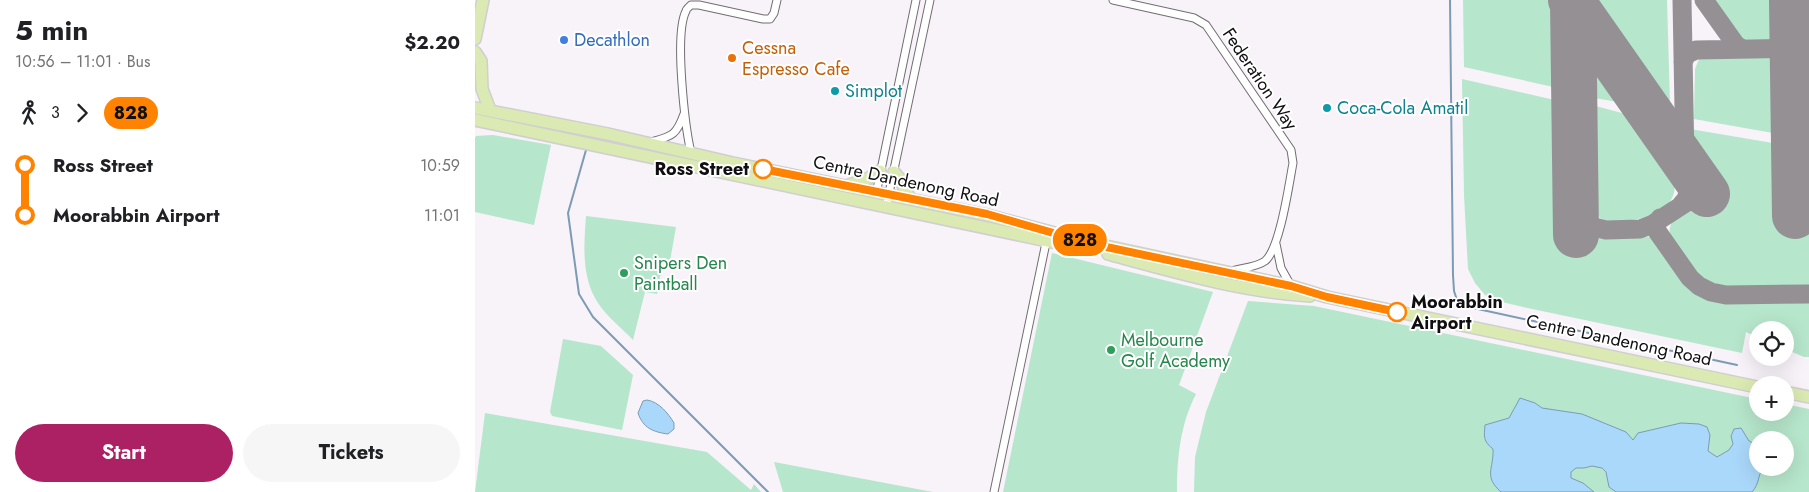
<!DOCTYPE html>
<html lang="en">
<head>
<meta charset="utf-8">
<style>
	body { margin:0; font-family:Jost,sans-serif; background:#f6f6f6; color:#202124; height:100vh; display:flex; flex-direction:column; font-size:19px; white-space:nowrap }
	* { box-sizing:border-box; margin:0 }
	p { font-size:16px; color:#757577 }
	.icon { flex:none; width:28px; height:28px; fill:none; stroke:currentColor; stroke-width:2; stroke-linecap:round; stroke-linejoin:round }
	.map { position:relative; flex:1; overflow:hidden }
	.side { display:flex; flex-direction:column; background:#fff; width:475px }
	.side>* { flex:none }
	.badge { padding:0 10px; border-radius:16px; font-size:18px; line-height:32px }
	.buttons { position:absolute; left:1274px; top:321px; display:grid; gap:10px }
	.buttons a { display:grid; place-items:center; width:45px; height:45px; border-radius:50%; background:#fff; box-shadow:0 5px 20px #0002; font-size:25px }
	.map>.badge { position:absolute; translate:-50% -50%; box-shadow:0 0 0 2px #fff }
	.legs { display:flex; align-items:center; gap:8px; height:55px; padding:0 15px; font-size:16px }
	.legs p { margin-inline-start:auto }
	.headline { display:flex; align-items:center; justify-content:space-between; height:85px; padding:0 15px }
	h1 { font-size:28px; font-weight:700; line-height:38px }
	.button { display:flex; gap:10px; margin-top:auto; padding:10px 15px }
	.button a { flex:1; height:58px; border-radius:30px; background:#ac2163; color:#fff; font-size:20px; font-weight:700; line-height:58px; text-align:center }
	.button a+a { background:#f6f6f6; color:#202124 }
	ul { padding:0 15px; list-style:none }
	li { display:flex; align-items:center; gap:18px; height:50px; font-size:19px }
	li i { display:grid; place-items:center; width:8px; height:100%; margin:0 6px; background:currentColor }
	li i::after { content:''; width:12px; height:12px; margin:-6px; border:4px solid; border-radius:50%; background:#fff }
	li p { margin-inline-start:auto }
	li:first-child i { background:linear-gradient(#0000 50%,currentColor 0) }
	li:last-child i { background:linear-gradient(currentColor 50%,#0000 0) }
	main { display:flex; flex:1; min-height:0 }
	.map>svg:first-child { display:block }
</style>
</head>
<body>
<main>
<section class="side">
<div class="headline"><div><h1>5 min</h1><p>10:56 – 11:01 · Bus</p></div><b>$2.20</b></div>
<div class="legs"><svg class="icon" aria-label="walk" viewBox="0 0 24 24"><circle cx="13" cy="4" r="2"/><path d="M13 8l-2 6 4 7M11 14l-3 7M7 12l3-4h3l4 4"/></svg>3<svg class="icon" aria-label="forward" viewBox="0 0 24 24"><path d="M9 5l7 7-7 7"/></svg><b class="badge" style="background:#ff8200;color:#111">828</b></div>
<ul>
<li><i style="color:#ff8200"></i><b>Ross Street</b><p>10:59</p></li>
<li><i style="color:#ff8200"></i><b>Moorabbin Airport</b><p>11:01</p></li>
</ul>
<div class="button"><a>Start</a><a>Tickets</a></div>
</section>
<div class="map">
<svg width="1334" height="492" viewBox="0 0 1334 492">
	<rect width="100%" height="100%" fill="#f8f2f9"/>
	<path fill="#b6e6cb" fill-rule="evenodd" d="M988,0H1076L1082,9L1083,88L989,67Z
		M1114,0H1192L1195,104L1193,110Z
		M1237,0H1302L1303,31C1294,46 1284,43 1269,43Z
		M1308,54L1309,135L1219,119L1220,69L1224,59L1233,55Z
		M1327,54H1334V141L1329,134L1328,129Z
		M1115,56L1149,103L1119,98L1115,96L1114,59Z
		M987,79L1084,101L1086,237L1158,235L1175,237L1185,245L1209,279L1216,286L1238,298L1255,300L1334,299V357H1329L1310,349V330H1282V337L1271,332L1267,353L1048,307L1023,301L1010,295L1000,283L993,269L989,195Z
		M1117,105L1158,116C1171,134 1194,159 1199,181C1205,211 1166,221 1144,221C1138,221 1131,222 1125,218C1120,214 1118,208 1116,202L1115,108Z
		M1215,129L1309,145L1310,217H1334V289C1307,289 1249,296 1227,282C1217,275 1210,263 1203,252C1196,243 1191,231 1198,220C1204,210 1233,194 1244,186C1232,169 1214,151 1215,129Z
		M18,135L76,145L59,225L0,212V138L1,136Z
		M111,216L201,227L195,261H188L182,294L170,292L158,340C147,328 132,317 123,303C106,277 109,245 111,216Z
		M577,253L738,292L704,385L721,394C705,425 702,458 702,492H528Z
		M773,301L839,306L1282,399V412H1310V404L1334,409V492H719L720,457L731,412ZM1282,440H1310V468H1282Z
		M88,339L126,346L158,375L147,430L77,416L75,412Z
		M10,413L232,452L276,490L279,484L286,492H0Z
		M299,462L458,492H308Z"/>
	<path fill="#aad8fa" stroke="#7c9bb4" d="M1045,398L1060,403L1067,408L1107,414L1151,432L1158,440L1163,433L1206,423L1224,424L1232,427L1235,435L1233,451L1242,457L1254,450L1258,444L1256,436L1259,429L1266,428L1274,441L1282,445V468H1288C1282,477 1285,483 1277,492H1141L1134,487L1131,472L1127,468L1117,466L1109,468H1101L1096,472V478L1108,483L1119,492H1026C1008,476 1019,469 1018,449C1008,441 1009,437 1010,425L1034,418Z
		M172,400C184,402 193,413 199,423V429L193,434C178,432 168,428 163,413L168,401Z"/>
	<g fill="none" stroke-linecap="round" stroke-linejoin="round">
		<path stroke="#7c9bb4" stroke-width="2" d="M975,0L978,275L979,291L983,303L989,306L1262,365
			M111,150L93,213L104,294L118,317L293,492"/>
		<path stroke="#949094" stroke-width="19" d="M1207,0L1210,162
			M1229,0L1261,45L1267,49
			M1208,62L1212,54L1221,50L1334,48
			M1180,120C1190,136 1216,166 1215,185C1215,193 1211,200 1206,205
			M1319,124L1324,138L1334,151
			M1100,131L1102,203L1108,218L1119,227L1131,230L1165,229L1178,224L1229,191
			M1319,163C1320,179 1316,203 1334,210
			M1185,218L1181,225L1182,231L1215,278L1224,286L1236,292L1251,295L1334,294"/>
		<path stroke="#949094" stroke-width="46" d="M1096,0L1232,194
			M1098,0L1101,235
			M1317,0L1320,216"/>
		<g stroke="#726d73" stroke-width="9">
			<path id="street" d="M638,0L719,18L731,25L816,150L818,163C814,184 805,249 790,261C782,267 767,268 757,271
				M176,142C197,136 201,136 209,114
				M216,153C210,126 199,34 211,11C211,9 215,6 216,5H224L288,19H295L299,13L302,0
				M401,194L441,0
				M411,207L455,0
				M801,244L806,268L816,286
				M519,492L572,238"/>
		</g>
		<g stroke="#cfcfcf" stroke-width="14">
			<path id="primary" d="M0,39L8,0
				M0,52L6,61L7,89L15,110
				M0,108L133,134L258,163L512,215L617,243L816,286L852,297L1282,387
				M0,120L601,247
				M419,172L425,179L435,199
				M371,186L394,178L405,171
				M633,254C699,272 767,292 835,296
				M1310,392L1334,397"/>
		</g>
		<use href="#street" stroke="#fff" stroke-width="7"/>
		<use href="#primary" stroke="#dbeab2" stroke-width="11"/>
	</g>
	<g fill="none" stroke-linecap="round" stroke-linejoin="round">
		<g stroke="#fff" stroke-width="11">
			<path id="line-1" d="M288,169L512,214L617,244L816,286L852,297L922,312"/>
		</g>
		<use href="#line-1" stroke="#ff8200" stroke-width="8"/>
	</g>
	<circle fill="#3f7fe0" stroke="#fff" stroke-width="2" cx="89" cy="40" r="5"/>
	<circle fill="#e8710a" stroke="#fff" stroke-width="2" cx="257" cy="58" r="5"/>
	<g fill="#0f9aa8" stroke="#fff" stroke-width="2">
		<circle cx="360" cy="91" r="5"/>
		<circle cx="852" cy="108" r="5"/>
	</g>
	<g fill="#fff" stroke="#ff8200" stroke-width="2.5">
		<circle cx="288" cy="169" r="9"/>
		<circle cx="922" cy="312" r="9"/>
	</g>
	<g fill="#2e9e5b" stroke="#fff" stroke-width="2">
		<circle cx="149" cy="273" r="5"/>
		<circle cx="636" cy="350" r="5"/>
	</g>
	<g text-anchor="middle" stroke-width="4" stroke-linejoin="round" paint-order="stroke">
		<g font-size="18" fill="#366cbe" stroke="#fff" text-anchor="start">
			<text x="99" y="46">Decathlon</text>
		</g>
		<g font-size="18" fill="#c56008" stroke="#fff" text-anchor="start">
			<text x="267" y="54">Cessna<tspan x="267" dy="21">Espresso Cafe</tspan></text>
		</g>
		<g font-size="18" fill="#100e11" stroke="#fff">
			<text transform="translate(785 79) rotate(56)" y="6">Federation Way</text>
			<text transform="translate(431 181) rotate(12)" y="6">Centre Dandenong Road</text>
			<text transform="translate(1144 340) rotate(12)" y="6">Centre Dandenong Road</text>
		</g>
		<g font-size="18" fill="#0d838f" stroke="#fff" text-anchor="start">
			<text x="370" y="97">Simplot</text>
			<text x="862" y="114">Coca-Cola Amatil</text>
		</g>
		<g font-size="18" font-weight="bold" fill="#100e11" stroke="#fff" text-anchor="end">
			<text x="274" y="175">Ross Street</text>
			<text x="936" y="308" text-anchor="start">Moorabbin<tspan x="936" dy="21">Airport</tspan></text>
		</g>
		<g font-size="18" fill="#27864d" stroke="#fff" text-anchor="start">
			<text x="159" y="269">Snipers Den<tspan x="159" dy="21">Paintball</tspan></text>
			<text x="646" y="346">Melbourne<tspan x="646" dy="21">Golf Academy</tspan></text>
		</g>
	</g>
</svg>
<div class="buttons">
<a><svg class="icon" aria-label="locate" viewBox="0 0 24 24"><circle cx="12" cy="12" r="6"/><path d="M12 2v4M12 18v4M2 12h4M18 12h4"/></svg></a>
<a>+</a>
<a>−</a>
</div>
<b class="badge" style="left:605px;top:240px;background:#ff8200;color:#111">828</b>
</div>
</main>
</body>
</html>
